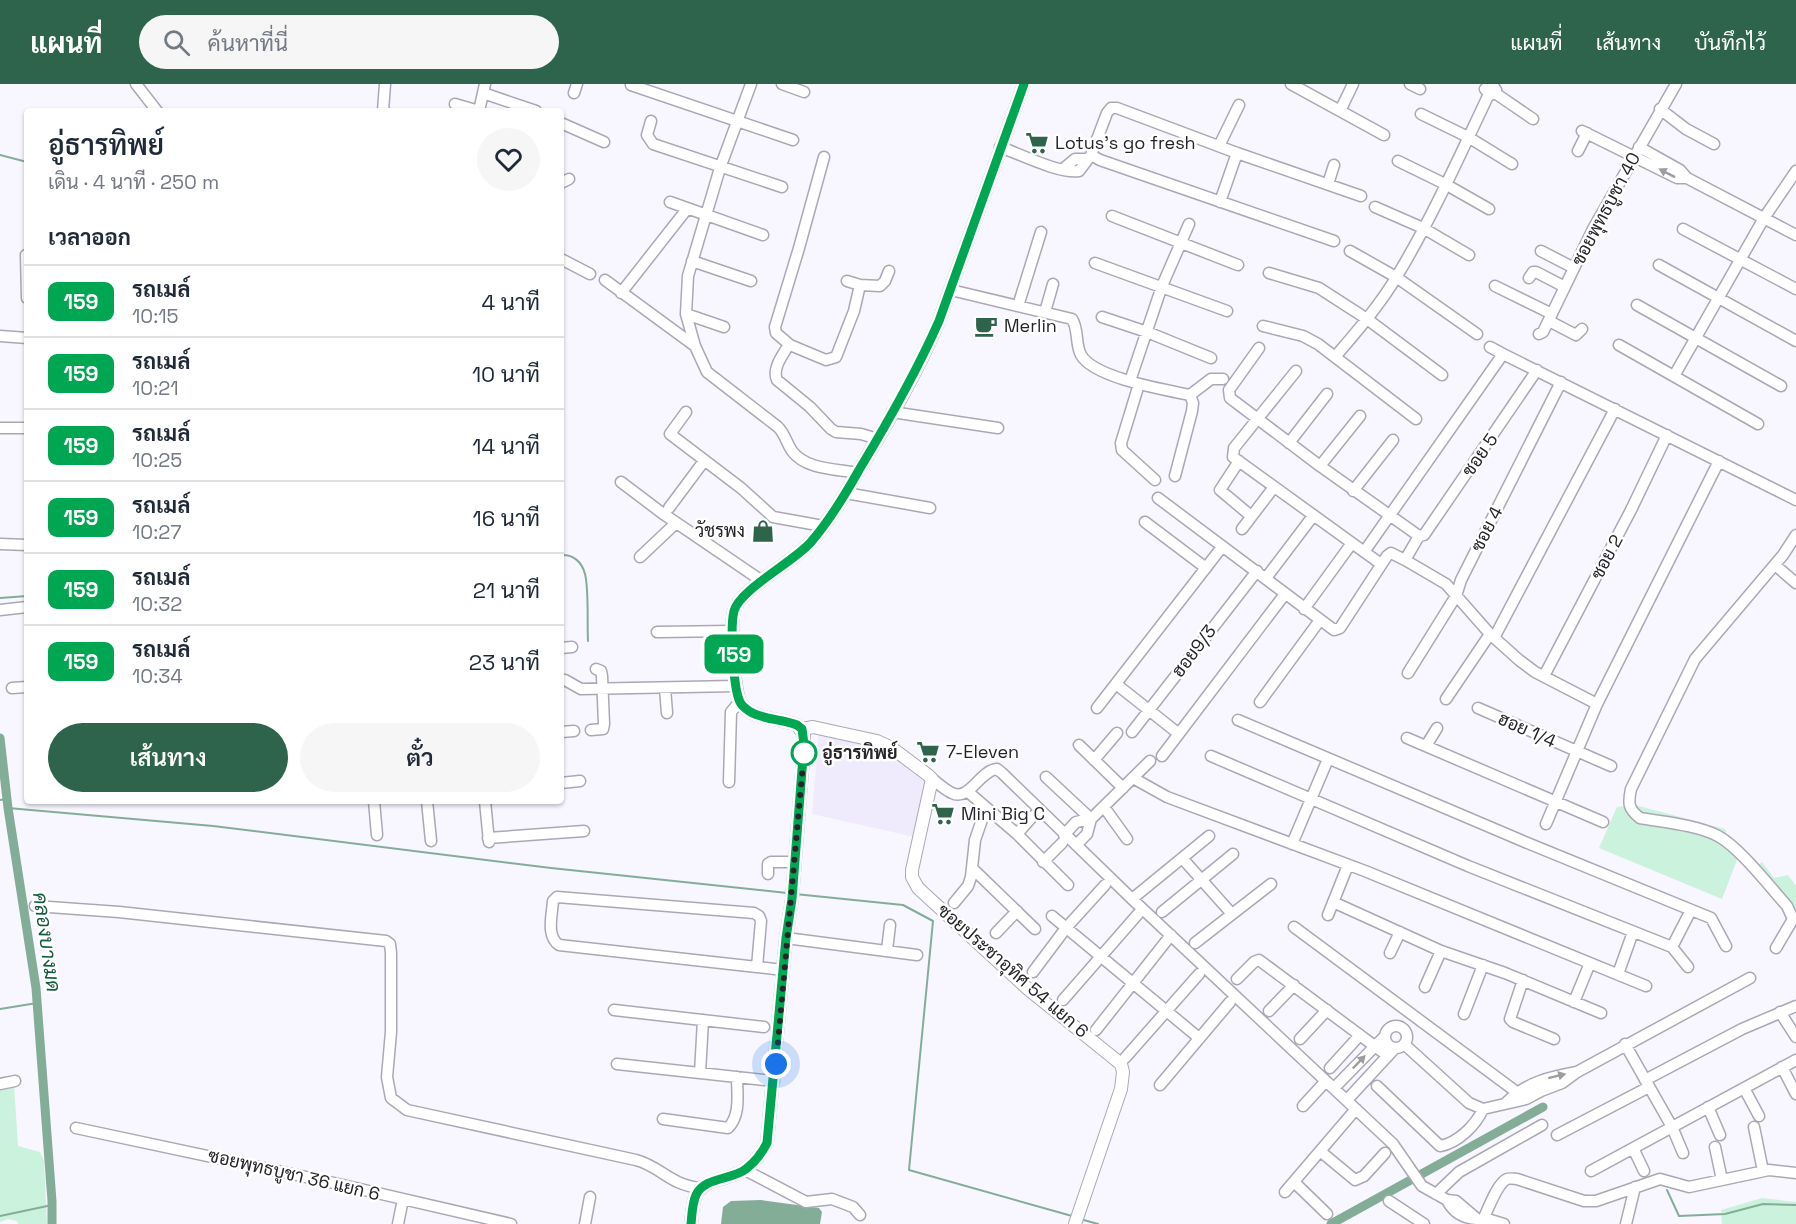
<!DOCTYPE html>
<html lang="th">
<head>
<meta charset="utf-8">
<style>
	body { margin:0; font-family:"Space Grotesk",Sarabun,sans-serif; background:#f6f6f7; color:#1f2937; height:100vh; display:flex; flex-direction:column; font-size:22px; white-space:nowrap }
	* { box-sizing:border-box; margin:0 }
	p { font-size:20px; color:#747a83 }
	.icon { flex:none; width:33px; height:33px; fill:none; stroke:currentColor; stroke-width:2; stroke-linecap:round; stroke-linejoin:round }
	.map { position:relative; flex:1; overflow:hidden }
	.side { position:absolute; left:24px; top:24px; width:540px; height:696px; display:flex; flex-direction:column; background:#fff; border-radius:6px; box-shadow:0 2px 4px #0004 }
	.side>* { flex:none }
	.badge { padding:0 12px; border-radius:9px; font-size:21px; line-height:39px }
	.you { position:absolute; width:30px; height:30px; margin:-15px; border:4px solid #fff; border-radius:50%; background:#1a73e8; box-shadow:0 0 0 9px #1a73e833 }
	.map>.badge { position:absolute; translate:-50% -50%; box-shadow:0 0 0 3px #fff }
	h2 { padding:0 24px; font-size:22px; line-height:54px }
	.round { display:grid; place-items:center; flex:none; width:63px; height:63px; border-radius:32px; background:#f6f6f7 }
	.overview { display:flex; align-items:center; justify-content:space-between; height:102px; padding:0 24px }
	h1 { font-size:28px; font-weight:600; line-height:45px }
	.cta { display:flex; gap:12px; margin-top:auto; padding:12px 24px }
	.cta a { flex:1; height:69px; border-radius:36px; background:#2d644b; color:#fff; font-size:24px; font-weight:600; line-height:69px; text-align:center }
	.cta a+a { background:#f6f6f7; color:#1f2937 }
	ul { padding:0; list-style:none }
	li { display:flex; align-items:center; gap:18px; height:72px; padding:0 24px; border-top:2px solid #e0e1e3 }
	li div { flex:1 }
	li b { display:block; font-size:22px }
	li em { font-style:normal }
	li .badge { min-width:66px; font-weight:700; text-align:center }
	header { display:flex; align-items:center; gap:36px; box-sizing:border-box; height:84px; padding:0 30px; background:#2d644b; color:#fff }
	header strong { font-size:28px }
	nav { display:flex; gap:33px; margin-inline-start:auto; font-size:21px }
	.search { width:420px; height:54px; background:#f6f6f7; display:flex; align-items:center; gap:15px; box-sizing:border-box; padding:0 21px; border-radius:33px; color:#747a83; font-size:22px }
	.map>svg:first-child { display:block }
</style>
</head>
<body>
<header>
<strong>แผนที่</strong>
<div class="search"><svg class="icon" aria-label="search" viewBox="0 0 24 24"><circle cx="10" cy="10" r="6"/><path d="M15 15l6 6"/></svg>ค้นหาที่นี่</div>
<nav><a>แผนที่</a><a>เส้นทาง</a><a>บันทึกไว้</a></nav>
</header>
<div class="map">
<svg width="1796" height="1140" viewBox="0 0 1796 1140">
	<rect width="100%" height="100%" fill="#f8f6ff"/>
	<path fill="#efebfc" d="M819,647L886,666L927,696L915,753L812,730Z"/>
	<path fill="#cbf2dd" d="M1635,721L1725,745L1737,776L1722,815L1599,764L1617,723Z
		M1762,778L1774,794L1788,791L1796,802V831L1749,788Z
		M14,1001L18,1062L40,1068L44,1077L47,1140H18L17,1137L8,1135L0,1138V1005Z
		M1762,1114L1796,1118V1140H1722L1721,1126Z"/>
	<path fill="#84ad98" d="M761,1116L819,1124L822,1128L820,1140H721L723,1123L731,1117Z"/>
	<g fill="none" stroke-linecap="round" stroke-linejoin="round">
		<path stroke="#84ad98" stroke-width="2" d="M0,71L27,78
			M561,471C573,470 582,478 585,490C589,505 587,539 588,557
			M0,514L27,512
			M0,716L7,715
			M8,724L213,742L551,784L787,809
			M795,810L903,821L933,837L909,1086L1072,1132
			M0,925L37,919
			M1667,1106L1679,1132L1725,1130L1763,1120L1796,1121
			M0,1132L52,1121
			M1080,1135L1098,1140"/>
		<path stroke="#84ad98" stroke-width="9" d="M0,654L8,724L36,904L52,1117V1140
			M1331,1140L1543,1023"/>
		<g stroke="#aba8b5" stroke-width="13">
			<path id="minor" d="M136,0L157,27
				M751,0L720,84L688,192L686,230L695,262L707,288L778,343C785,350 786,358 792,367C806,386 837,385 858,389
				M782,0L804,8
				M1291,0L1384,51
				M1410,0L1420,5
				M1490,0L1485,5L1490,11L1493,10L1496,6L1492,0
				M631,1L793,56
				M483,9L536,27
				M574,9L577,0
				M1495,9L1533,35
				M455,20L479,27
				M1660,25L1686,45L1714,60
				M383,27L385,0
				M479,27L485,0
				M1340,27L1353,0
				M1421,30L1468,53L1512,80
				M651,37L647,51L653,60L782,103
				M561,39L604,58
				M1582,47L1677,94H1687L1680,86L1639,63
				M1219,62L1239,21
				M1000,63C1020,70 1059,90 1079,87L1091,71L1107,29L1111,24H1117L1237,69L1361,112
				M1578,67L1587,49
				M1091,71L1100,76L1334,157
				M824,73L799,164L775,243L776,249L790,261L826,276L836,273L854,227L860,201L847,197
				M1398,77L1445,100L1489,125
				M1063,85L1075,75H1088
				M1687,94L1796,151
				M561,99L569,95
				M1328,100L1334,81
				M670,118L763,151
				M1220,118L1237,69
				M1375,123L1423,144L1469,171
				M1112,132L1238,181
				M1683,145L1796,205
				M1350,167L1396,193L1477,250
				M1541,167L1574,184
				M26,171L27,214
				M561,175L590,190
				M692,177L751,197
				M1095,179L1227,227
				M1659,181L1796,257
				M1269,189L1319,204L1367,235L1442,291
				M1529,194L1533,188H1536L1565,203
				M605,196L695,262
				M860,201L880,202L885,197L889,187
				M1495,202L1552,230
				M951,206L1072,235C1079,246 1075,260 1081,271C1094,294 1166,306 1190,311L1193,319L1192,327L1175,392
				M621,209L687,125
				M1637,221L1781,302
				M1018,222L1041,148
				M1045,228L1053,200
				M686,230L724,243
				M1102,233L1147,248L1211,274
				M1549,237L1576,251L1582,245
				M1263,242L1303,252L1318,260L1416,335
				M1539,250L1543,248L1593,145L1676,0
				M0,252L27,254
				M790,261L788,262C782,272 772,285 777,296L810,323L831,345L836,348L861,350L878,355
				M1619,261L1758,340
				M1490,263L1503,270
				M1259,264L1229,306L1230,314L1320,382L1419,452
				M1335,273C1357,247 1380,221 1397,192C1432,134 1460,71 1489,10
				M1537,286L1424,451L1419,452L1405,476L1446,500L1490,550L1519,576L1535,588L1597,620
				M1296,287L1234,364L1233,373L1381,480
				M1674,292L1764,134L1796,87
				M1130,297L1162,202L1189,140
				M1139,300L1121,359L1122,366L1155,396
				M1190,311L1211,295H1223
				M686,328L670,350L741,404L773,433L823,442
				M892,328L998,344
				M0,344H27
				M1289,359L1327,310
				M1239,377L1220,406L1251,432
				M1320,382L1360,332
				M621,398L662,429L762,497
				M1353,407L1393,356
				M846,409L930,424
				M1158,414L1334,546L1340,544L1387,472L1391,469L1405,476
				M669,424L704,377
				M1145,438L1206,484
				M1242,445L1274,403
				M0,460L27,461
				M1364,468L1503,270L1796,416
				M640,473L676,439
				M1775,481L1796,499
				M1266,494L1313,432
				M1304,525L1352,459
				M0,526L27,523
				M657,548L733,547
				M1494,554L1615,325
				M561,564L572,563
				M1408,589L1456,512L1461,496L1561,298
				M1544,592L1631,426L1667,351
				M561,596H565L581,605L736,602
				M1116,600L1179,650
				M12,604L27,603
				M665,604L667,629
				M1446,615L1490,550
				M1260,618L1320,536
				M1097,624L1222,463
				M1478,624L1611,682
				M1238,636L1525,758L1711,834L1726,862
				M591,646L603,645L604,640L602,592L601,587L596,585
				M561,648L574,647
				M1132,648L1257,487
				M1407,654L1603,738
				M1079,661L1123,704
				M1426,662L1437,644
				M1162,672L1285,510
				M1211,672L1468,782L1672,863L1688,883
				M1094,676L1117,649
				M1046,693L1091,735
				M1133,694L1167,713L1365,787L1646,902
				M932,695C938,699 945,706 952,709C969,718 980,686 997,685L1002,689L1132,815L1393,1060L1422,1102L1447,1116L1456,1117L1483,1140
				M729,698L731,628L740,617
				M561,699L580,697
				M967,707L1017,750L1068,801
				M374,717L377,751
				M427,717L431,757
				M485,717L489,758
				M1104,723L1127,755
				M1546,740L1597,620L1719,377
				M1017,750L1033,732
				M1064,751L1076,738L1091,735L1150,677
				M488,754L584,747
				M1292,760L1328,675
				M1076,761L1087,750L1091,735
				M1182,774L1232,830
				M1043,778L1062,759
				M973,785L1035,845
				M768,790V780L771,778H793
				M557,813L754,829L759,832L761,837L757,883L559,861C546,852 552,832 553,817Z
				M1132,815L1209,752
				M1333,818L1441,867L1505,889L1601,929
				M954,819L968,802L971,793L975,756L986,724
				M35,822L119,828L386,857L390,860L391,869V948L387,993L391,1014L407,1026L636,1076C662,1083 669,1101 701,1104
				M1162,828L1233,770
				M1328,831L1348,781
				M1052,832L1199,954
				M1294,843L1526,1015
				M996,849L1017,827
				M786,854L917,871
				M1195,859L1271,800
				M1672,863L1691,826
				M1776,864L1793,835L1787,822C1770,803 1739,763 1718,752C1697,741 1663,738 1640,734C1628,725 1628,719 1631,705L1695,575L1783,471L1796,451
				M887,866L890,841
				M1390,869L1400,848
				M757,883L783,886
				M1033,888L1066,844L1105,801
				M1618,890L1633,848
				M1237,895L1254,878L1259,876L1388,972
				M1523,896L1510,935L1513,938L1554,955
				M1425,903L1441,867
				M1063,916L1138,830
				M1574,918L1590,879
				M614,926L764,943
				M1269,927L1294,901
				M1780,928L1796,953
				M1464,930L1483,881
				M1385 953a11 11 0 1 1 22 0a11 11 0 1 1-22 0Z
				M1096,946L1171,851
				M1300,955L1327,926
				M1404,960L1469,1019L1483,1025L1526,1015L1541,1007L1562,999L1577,988C1550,993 1526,998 1506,1019
				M1625,960L1672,1043L1683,1069
				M1125,974L1199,890
				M617,980L774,997
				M1782,983L1796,1010
				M1330,984L1360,951
				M1577,988L1750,894
				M700,989L703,936
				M1645,996L1742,945L1796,922
				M0,1000L15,997
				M1160,1001L1230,918
				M1377,1002L1440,1062C1458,1059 1476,1041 1483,1025
				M1334,1004L1385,952
				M1744,1004L1759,1032
				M1347,1016L1395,964
				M1303,1022L1326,997
				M1708,1023L1720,1051
				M663,1035L728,1044C741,1031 737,1010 737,993
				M1754,1043L1763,1087
				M76,1044L334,1099L511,1140
				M1557,1051L1649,1003
				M1715,1063L1722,1096
				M1633,1064L1644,1087
				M1320,1067L1355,1096L1364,1092L1385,1069
				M745,1086L806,1118L832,1115L853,1123L860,1131
				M1591,1087L1796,976
				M1294,1098L1327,1130
				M1285,1108L1356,1025
				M1436,1110L1459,1088L1542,1041
				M1447,1116C1453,1128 1462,1134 1476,1135
				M1389,1117L1424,1140
				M1484,1134L1504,1140
				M1482,1138C1487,1128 1497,1099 1507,1095C1509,1094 1515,1095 1517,1095L1584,1117H1596L1660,1095L1689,1103L1769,1086L1796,1089
				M398,1140L403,1115
				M585,1140L590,1113
				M1626,1140L1635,1103"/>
		</g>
		<g stroke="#aba8b5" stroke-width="14">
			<path id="tertiary" d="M802,645L813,643L822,645L877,657L892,664L928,691L932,695L912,786V793L918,804L1028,905L1121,980L1123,988L1121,1005L1075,1140
				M691,1140C692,1131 692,1120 696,1111C705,1093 732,1096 746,1085C755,1078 762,1069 767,1059L786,854L792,815L804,662V651L797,641C782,635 763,636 749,627C746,625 742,622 740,618C734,604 730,542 734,527C739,506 795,477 811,458C830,436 845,411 859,386C888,338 917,289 939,237L1024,0"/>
		</g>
		<use href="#minor" stroke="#fff" stroke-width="10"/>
		<use href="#tertiary" stroke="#fff" stroke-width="12"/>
	</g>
	<defs><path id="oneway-solid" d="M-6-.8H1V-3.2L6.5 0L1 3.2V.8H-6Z" transform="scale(1.5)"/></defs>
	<g fill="#9d9c9f">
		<use href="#oneway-solid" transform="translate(1667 89) rotate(-153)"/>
		<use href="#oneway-solid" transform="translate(1359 978) rotate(-46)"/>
		<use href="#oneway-solid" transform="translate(1557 992) rotate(-14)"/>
	</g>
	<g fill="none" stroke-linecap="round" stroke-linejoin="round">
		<g stroke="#fff" stroke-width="14">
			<path id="line" d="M691,1140C692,1131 692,1120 696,1111C704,1093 732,1096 746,1085C755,1078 762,1069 767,1059L786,854L792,815L804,660L802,645L797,641C782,635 763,636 749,627C746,625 742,622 740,618C733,604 730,543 734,527C739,506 795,477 811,458C830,436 845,411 859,386C888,338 916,289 939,237L1024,0"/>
		</g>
		<use href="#line" stroke="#00a651" stroke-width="9"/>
		<path stroke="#252429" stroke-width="6" stroke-dasharray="0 10.8" d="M776,980L804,669"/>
	</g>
	<defs>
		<g id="supermarket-bare" transform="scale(1.8)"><path d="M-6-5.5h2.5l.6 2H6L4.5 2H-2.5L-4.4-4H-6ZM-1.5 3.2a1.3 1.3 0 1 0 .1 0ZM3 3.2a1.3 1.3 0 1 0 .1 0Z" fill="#2d644b" stroke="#fff" stroke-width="2.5" paint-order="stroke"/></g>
		<g id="cafe-bare" transform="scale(1.8)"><path d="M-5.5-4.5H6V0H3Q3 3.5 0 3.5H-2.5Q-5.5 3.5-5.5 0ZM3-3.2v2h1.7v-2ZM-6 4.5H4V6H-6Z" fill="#2d644b" stroke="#fff" stroke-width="2.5" paint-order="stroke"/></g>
		<g id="shop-bare" transform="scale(1.8)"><path d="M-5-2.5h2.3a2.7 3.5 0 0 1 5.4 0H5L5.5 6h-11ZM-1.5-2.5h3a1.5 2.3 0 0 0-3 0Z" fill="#2d644b" stroke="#fff" stroke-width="2.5" paint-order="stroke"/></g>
	</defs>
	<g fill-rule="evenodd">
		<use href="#supermarket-bare" x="1037" y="59"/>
		<use href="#cafe-bare" x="986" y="242"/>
		<use href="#shop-bare" x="763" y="447"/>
		<use href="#supermarket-bare" x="928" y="668"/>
		<use href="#supermarket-bare" x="943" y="730"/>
	</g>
	<circle fill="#fff" stroke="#00a651" stroke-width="3" cx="804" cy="669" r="12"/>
	<g text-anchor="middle" stroke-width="5" stroke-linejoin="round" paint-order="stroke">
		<g font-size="18" fill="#252429" stroke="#fff" text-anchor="start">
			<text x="1055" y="65">Lotus's go fresh</text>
			<text x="1004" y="248">Merlin</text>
			<text x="745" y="453" text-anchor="end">วัชรพง</text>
			<text x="946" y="674">7-Eleven</text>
			<text x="961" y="736">Mini Big C</text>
		</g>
		<g font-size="18" fill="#252429" stroke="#fff">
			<text transform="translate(1606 125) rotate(-62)" y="6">ซอยพุทธบูชา 40</text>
			<text transform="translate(1480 371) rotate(-55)" y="6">ซอย 5</text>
			<text transform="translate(1487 445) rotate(-63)" y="6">ซอย 4</text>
			<text transform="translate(1607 473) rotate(-62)" y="6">ซอย 2</text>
			<text transform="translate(1194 567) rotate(-53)" y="6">ฮอย9/3</text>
			<text transform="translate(1527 646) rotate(24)" y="6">ฮอย 1/4</text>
			<text transform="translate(1013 887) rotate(41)" y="6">ซอยประชาอุทิศ 54 แยก 6</text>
			<text transform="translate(294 1091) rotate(13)" y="6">ซอยพุทธบูชา 36 แยก 6</text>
		</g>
		<g font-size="18" font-weight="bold" fill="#252429" stroke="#fff" text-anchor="start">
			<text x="822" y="675">อู่ธารทิพย์</text>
		</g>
		<g font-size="20" font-style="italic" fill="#135b3f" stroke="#fff">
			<text transform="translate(47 858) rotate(82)" y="7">คลองบางมด</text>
		</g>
	</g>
</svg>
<div class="you" style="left:776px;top:980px"></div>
<b class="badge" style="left:734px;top:570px;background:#00a651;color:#fff">159</b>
<section class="side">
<div class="overview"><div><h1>อู่ธารทิพย์</h1><p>เดิน · 4 นาที · 250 m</p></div><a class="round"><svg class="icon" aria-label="heart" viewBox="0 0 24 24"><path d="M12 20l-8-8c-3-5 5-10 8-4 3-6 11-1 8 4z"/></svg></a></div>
<h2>เวลาออก</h2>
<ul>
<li><span class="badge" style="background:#00a651;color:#fff">159</span><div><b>รถเมล์</b><p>10:15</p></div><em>4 นาที</em></li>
<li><span class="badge" style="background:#00a651;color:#fff">159</span><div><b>รถเมล์</b><p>10:21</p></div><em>10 นาที</em></li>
<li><span class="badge" style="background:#00a651;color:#fff">159</span><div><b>รถเมล์</b><p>10:25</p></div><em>14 นาที</em></li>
<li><span class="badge" style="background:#00a651;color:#fff">159</span><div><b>รถเมล์</b><p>10:27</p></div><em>16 นาที</em></li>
<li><span class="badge" style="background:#00a651;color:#fff">159</span><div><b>รถเมล์</b><p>10:32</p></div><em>21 นาที</em></li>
<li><span class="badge" style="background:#00a651;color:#fff">159</span><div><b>รถเมล์</b><p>10:34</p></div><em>23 นาที</em></li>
</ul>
<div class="cta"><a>เส้นทาง</a><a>ตั๋ว</a></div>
</section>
</div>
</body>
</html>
